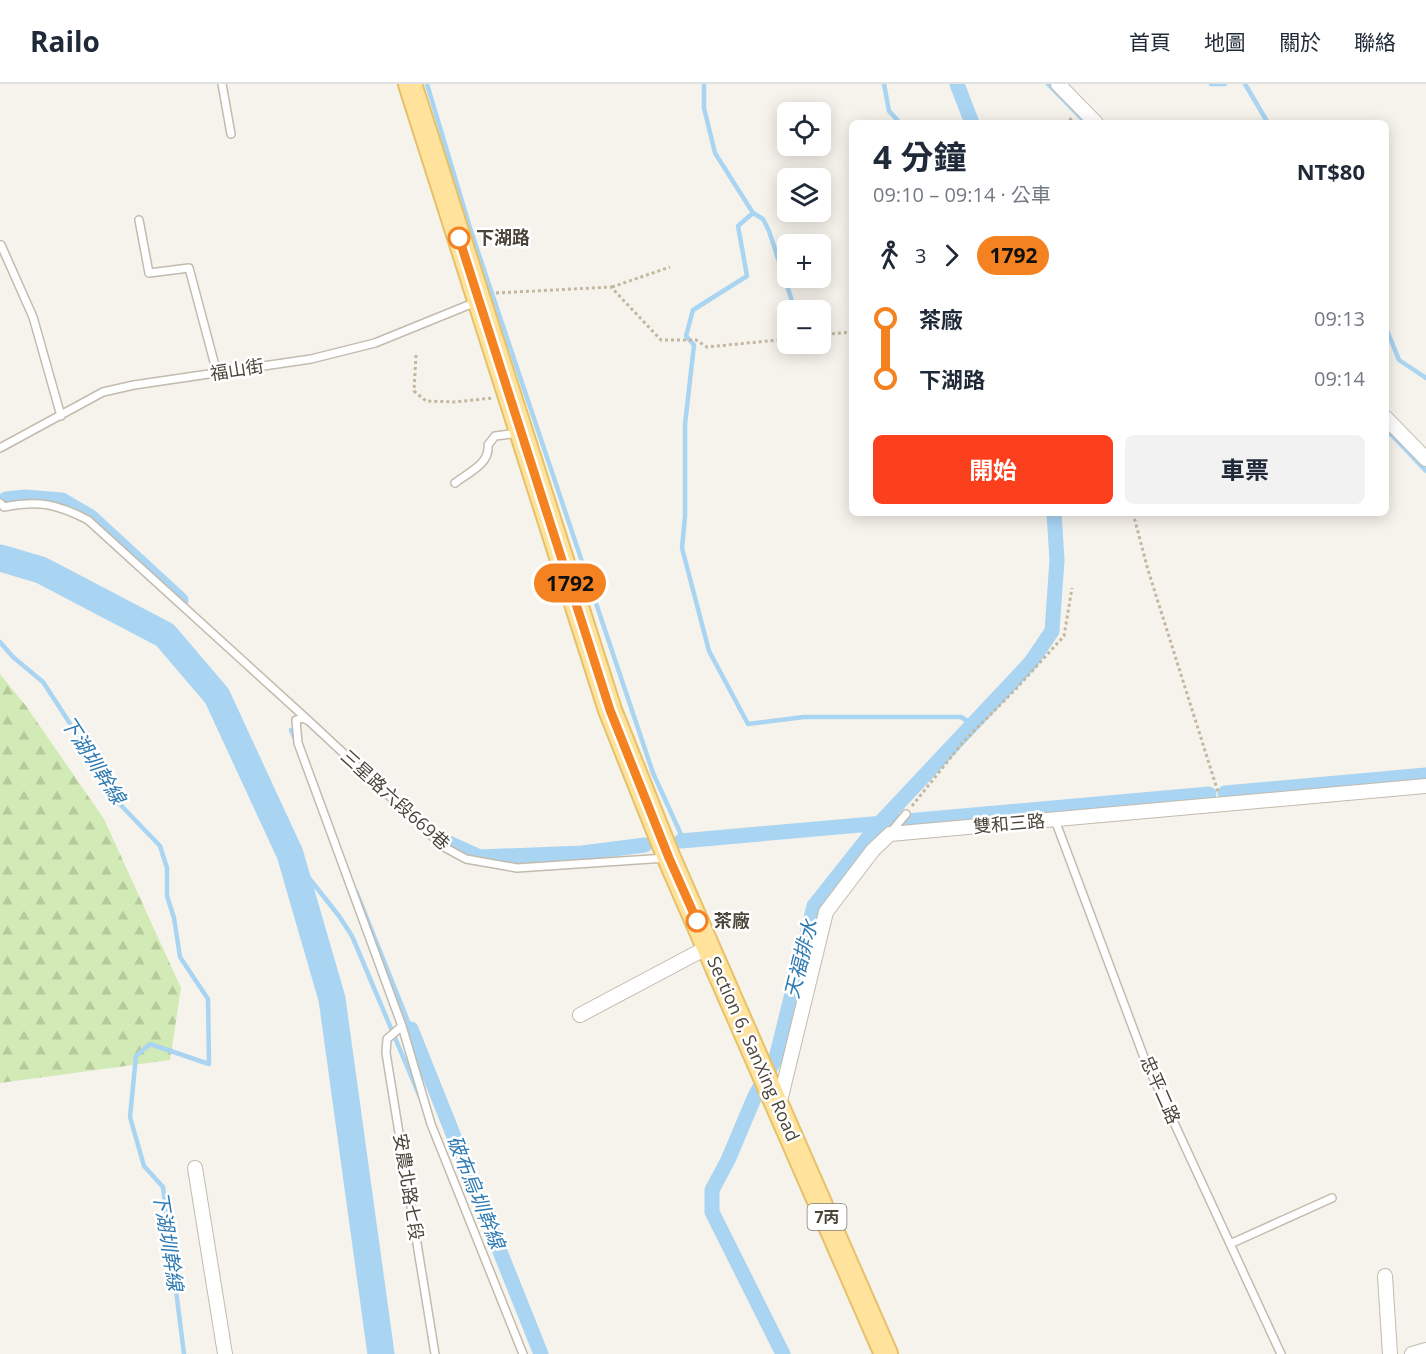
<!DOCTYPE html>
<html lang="zh-TW">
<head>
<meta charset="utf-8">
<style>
	body { margin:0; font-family:"Open Sans","Noto Sans TC",sans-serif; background:#f2f2f3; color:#1f2937; height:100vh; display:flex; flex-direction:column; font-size:22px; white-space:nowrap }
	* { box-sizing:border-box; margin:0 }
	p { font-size:20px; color:#747a83 }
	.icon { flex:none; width:33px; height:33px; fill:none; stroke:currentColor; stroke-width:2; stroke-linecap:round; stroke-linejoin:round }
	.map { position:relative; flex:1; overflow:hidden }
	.side { position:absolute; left:849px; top:36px; width:540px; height:396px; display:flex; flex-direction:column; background:#fff; border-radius:9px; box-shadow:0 3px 15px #0003 }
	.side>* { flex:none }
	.badge { padding:0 12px; border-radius:20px; font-size:21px; line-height:39px }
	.buttons { position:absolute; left:777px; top:18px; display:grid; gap:12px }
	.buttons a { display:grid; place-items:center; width:54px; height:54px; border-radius:9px; background:#fff; box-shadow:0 3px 15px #0003; font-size:30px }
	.map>.badge { position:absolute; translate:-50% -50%; box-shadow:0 0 0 3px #fff }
	.legs { display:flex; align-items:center; gap:9px; height:66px; padding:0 24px; font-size:20px }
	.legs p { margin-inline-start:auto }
	.overview { display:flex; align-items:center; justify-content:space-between; height:102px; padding:0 24px }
	h1 { font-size:33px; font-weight:700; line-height:45px }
	.cta { display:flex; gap:12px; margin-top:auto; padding:12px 24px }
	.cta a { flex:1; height:69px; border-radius:9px; background:#fc3f1d; color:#fff; font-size:24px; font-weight:700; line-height:69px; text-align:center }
	.cta a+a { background:#f2f2f3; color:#1f2937 }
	ul { padding:0 24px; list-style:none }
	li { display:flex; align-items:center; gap:21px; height:60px; font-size:22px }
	li i { display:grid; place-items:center; width:9px; height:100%; margin:0 8px; background:currentColor }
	li i::after { content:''; width:15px; height:15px; margin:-8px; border:4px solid; border-radius:50%; background:#fff }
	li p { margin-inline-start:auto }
	li:first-child i { background:linear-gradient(#0000 50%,currentColor 0) }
	li:last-child i { background:linear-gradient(currentColor 50%,#0000 0) }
	header { display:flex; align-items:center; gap:36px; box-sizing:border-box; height:84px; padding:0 30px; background:#fff; border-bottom:2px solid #e0e1e3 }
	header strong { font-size:28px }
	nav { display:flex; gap:33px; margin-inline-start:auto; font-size:21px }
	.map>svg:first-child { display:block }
</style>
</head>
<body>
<header>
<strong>Railo</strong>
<nav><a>首頁</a><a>地圖</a><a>關於</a><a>聯絡</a></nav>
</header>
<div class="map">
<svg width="1426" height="1270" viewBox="0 0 1426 1270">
	<defs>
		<pattern id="forest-firs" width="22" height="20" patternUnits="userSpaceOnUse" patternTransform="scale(1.5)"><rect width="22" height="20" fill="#d2eab5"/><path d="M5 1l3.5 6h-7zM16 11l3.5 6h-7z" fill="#b6ca9c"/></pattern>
	</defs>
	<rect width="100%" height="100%" fill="#f6f3ec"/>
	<path fill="url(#forest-firs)" d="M0,590L26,622L104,735L181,904L170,976L0,999Z"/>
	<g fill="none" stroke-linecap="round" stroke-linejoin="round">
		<path stroke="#a9d4f2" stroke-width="4.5" d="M427,0L470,144L653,689L684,757
			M704,0V24L715,69L753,129L738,142L747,192L693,226L686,252L694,261L685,340V432L682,464L709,567L748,640L804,633H961L972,640
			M884,0L889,27L900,39
			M1048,0L1086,39
			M1211,0H1225
			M1245,0L1268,39
			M753,129L763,135L769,147L795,226
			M1386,244L1399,276L1426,294
			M1386,345L1426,387
			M0,558L13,573L43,598L95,678L100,693L113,713L160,762L167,784V812L174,834L180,873L208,915L209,980L150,960L136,972L130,1033L144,1082L163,1103L184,1270
			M291,646L296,657
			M290,770L339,832L352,852L420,1013
			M356,807L411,945"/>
		<path stroke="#a9d4f2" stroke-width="15" d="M957,0L972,39
			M0,419L6,415L25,413L62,416L91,433L181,516
			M1225,709L1426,691
			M427,744L438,754L480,773L582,769L645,761
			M681,757L1209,710
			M411,945L541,1270
			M783,1270L712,1128V1106L728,1076L755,1012L776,974L814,822L879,740L1031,578L1052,547L1057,476L1054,429"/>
		<path stroke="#a9d4f2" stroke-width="27" d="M0,474L41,486L165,551L217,612L290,770L332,915L381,1270"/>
		<g stroke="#c2bbae" stroke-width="10">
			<path id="service" d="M222,0L231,50
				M139,136L149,189L189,184L217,289
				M1,161L33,233L61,332
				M0,364L103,308L134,301L311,275L375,259L476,218
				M455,399C469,388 490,380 488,361L495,352L519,349
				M0,419L4,423C39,416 57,420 88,436L309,637L444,763L466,775L517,784L666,774
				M307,636L303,634L296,636L298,659L402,942L431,1040L523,1270
				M1055,736L1145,976L1281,1270
				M890,749L906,730
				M402,942L387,955L386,969L435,1270
				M1230,1160L1332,1114"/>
		</g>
		<g stroke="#c2bbae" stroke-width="16">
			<path id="minor" d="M1058,0L1096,39
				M1386,334L1426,375
				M580,931L708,863
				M779,1021L826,828L873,766L890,750L1426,702
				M195,1084L225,1270
				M1385,1192L1390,1270
				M1412,1270L1426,1266"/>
		</g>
		<g stroke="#e6c16a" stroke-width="26">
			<path id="primary" d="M410,0L610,626L669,774L886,1270"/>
		</g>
		<path stroke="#c4b79f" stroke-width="3" stroke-dasharray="3 3" stroke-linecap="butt" d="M1064,39L1073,34
			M612,203L670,183
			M496,209L611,203L661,256H696L707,263L788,255
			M820,251L852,248
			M416,271L414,307L426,317L454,318L493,314
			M1133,429L1148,486L1218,708
			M912,722L964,657L1014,607L1064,552L1072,504"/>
		<use href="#service" stroke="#fff" stroke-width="7"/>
		<use href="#minor" stroke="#fff" stroke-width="14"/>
		<use href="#primary" stroke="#ffe39c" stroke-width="22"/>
	</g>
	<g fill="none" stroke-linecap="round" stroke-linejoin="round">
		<g stroke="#fff" stroke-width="14">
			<path id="line-1" d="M459,154L610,626L669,774L697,837"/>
		</g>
		<use href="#line-1" stroke="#f58220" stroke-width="9"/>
	</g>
	<g fill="#fff" stroke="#f58220" stroke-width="3">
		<circle cx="459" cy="154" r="10"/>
		<circle cx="697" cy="837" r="10"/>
	</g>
	<g text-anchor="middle" stroke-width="5" stroke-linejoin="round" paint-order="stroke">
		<rect fill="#fff" stroke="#817c74" stroke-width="1.5" x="807.5" y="1120" width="39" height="26" rx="4.5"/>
		<g font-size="16" font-weight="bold" fill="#4b4439">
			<text x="827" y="1139">7丙</text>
		</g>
		<g font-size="18" font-weight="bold" fill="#4b4439" stroke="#fff" text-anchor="start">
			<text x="476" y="160">下湖路</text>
			<text x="714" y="843">茶廠</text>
		</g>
		<g font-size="18" fill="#4b4439" stroke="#fff">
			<text transform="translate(237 286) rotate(-9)" y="6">福山街</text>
			<text transform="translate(395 716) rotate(42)" y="6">三星路六段669巷</text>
			<text transform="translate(1009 740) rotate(-5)" y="6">雙和三路</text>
			<text transform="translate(753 965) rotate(66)" y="6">Section 6, SanXing Road</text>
			<text transform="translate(1160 1006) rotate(66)" y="6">忠平二路</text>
			<text transform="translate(408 1103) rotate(81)" y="6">安農北路七段</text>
		</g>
		<g font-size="20" font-style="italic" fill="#2e7ab2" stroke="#fff">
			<text transform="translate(93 676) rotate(57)" y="7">下湖圳幹線</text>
			<text transform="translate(801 875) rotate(-76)" y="7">天福排水</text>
			<text transform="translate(476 1108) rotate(68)" y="7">破布烏圳幹線</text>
			<text transform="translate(168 1157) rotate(81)" y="7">下湖圳幹線</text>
		</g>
	</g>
</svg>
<div class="buttons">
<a><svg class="icon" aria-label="locate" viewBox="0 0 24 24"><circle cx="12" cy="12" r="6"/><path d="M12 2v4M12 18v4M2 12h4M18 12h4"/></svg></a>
<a><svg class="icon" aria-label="layers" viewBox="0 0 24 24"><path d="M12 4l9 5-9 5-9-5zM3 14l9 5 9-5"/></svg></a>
<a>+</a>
<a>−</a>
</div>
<b class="badge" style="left:570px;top:499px;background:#f58220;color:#111">1792</b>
<section class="side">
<div class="overview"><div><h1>4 分鐘</h1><p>09:10 – 09:14 · 公車</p></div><b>NT$80</b></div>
<div class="legs"><svg class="icon" aria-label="walk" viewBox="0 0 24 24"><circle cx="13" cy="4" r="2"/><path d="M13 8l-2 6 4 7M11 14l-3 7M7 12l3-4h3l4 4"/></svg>3<svg class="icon" aria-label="forward" viewBox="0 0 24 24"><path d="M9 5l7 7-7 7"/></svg><b class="badge" style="background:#f58220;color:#111">1792</b></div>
<ul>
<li><i style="color:#f58220"></i><b>茶廠</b><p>09:13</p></li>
<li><i style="color:#f58220"></i><b>下湖路</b><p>09:14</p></li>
</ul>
<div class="cta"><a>開始</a><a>車票</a></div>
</section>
</div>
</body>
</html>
